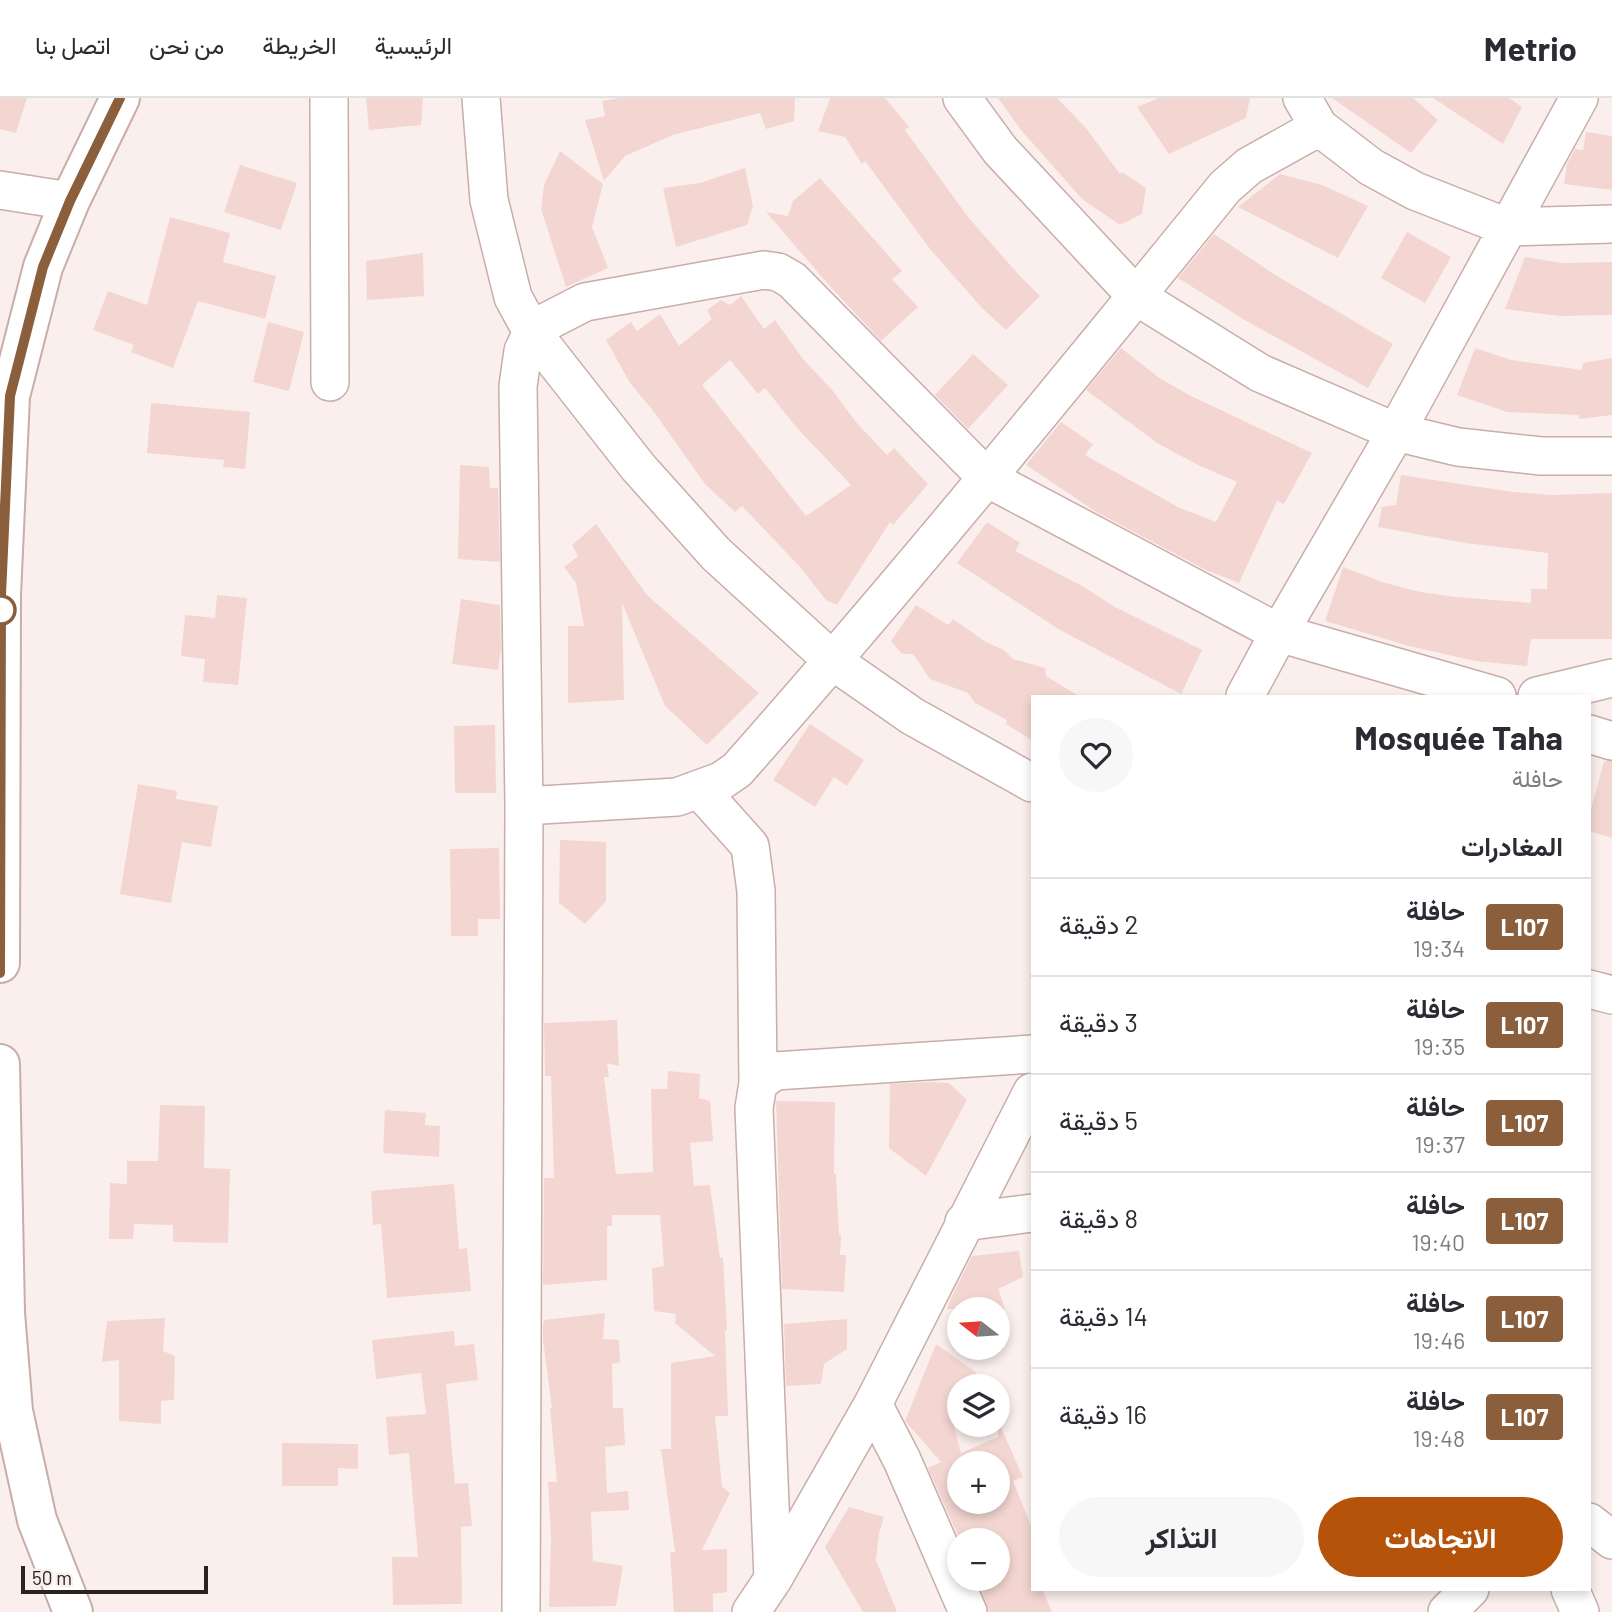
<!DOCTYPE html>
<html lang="ar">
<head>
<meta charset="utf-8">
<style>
	body { margin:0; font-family:Barlow,Vazirmatn,sans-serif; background:#f7f7f7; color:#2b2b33; direction:rtl; height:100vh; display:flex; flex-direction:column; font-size:26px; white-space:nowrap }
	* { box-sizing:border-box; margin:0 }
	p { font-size:23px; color:#7c7c81 }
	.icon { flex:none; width:38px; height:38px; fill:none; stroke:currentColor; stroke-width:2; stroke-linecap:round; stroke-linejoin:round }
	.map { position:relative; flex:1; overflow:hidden; direction:ltr }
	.details { position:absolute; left:1031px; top:597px; width:560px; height:896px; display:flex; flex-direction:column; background:#fff; border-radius:0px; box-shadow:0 4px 10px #0003; direction:rtl }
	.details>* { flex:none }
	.badge { padding:0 14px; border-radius:5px; font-size:24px; line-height:46px }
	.needle { width:46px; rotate:287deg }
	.buttons { position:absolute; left:947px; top:1199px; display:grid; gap:14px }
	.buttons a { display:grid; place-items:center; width:63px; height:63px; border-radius:50%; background:#fff; box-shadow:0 4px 10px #0003; font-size:35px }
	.scale { position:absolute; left:21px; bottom:18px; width:187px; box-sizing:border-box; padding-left:7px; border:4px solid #2c2220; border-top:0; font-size:19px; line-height:24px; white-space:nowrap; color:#2c2220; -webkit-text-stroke:5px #fbefed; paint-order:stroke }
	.map>.badge { position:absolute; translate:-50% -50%; box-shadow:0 0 0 4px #fff }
	h2 { padding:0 28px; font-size:26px; line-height:63px }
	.round { display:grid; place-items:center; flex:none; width:74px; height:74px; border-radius:37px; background:#f7f7f7 }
	.summary { display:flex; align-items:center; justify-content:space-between; height:119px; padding:0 28px }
	h1 { font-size:33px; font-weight:700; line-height:52px }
	.primary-button { display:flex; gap:14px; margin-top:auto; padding:14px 28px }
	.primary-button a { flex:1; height:80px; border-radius:42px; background:#b45309; color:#fff; font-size:28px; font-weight:700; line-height:80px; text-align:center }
	.primary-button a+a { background:#f7f7f7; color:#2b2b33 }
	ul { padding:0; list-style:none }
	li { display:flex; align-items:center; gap:21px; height:98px; padding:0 28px; border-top:2px solid #e1e1e2 }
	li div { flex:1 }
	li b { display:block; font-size:26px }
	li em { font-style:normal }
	li .badge { min-width:77px; font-weight:700; text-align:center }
	header { display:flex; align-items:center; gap:42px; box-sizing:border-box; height:98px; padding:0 35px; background:#fff; border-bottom:2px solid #e1e1e2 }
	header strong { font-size:33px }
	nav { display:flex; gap:38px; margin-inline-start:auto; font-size:24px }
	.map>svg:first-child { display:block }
</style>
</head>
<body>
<header>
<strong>Metrio</strong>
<nav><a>الرئيسية</a><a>الخريطة</a><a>من نحن</a><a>اتصل بنا</a></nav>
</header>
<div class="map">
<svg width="1612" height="1514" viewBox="0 0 1612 1514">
	<rect width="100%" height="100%" fill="#fbefed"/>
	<path fill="#f3d6d1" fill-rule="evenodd" d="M0,0H27L16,35L0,31Z
		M366,0H423L421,27L369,32Z
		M620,0H795L794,23L766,31L760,15L673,37L625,58L604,83L585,22L605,18L602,3Z
		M830,0H885L909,29L905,32L968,119L1019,177L1040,198L1006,232L982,210L930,151L865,63L862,66L845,39L818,33Z
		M998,0H1057L1086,30L1120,76L1122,74L1146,90L1142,116L1120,127L1082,101L1021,32Z
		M1159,0H1250L1246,20L1169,56L1137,9Z
		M1332,0H1413L1438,22L1411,55Z
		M1433,0H1509L1522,9L1503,46Z
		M1586,34L1612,38V92L1564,86L1567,66L1575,51L1583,52Z
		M560,53L603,86L592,129L608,170L566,189L541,111L544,87Z
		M240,67L297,85L281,132L224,114Z
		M745,70L753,108L747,127L676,149L663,90L700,85Z
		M1280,76L1322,87L1368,108L1338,160L1238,109Z
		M820,80L902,173L892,181L918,209L881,243L828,186L766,114L788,118L793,103Z
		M170,119L230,135L223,164L276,178L265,221L198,203L173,270L131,254L134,247L93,232L108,193L147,207Z
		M1407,134L1451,159L1425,205L1381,180Z
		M1214,136L1277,178L1393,246L1368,290L1248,224L1178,180Z
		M423,155L424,198L367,202L366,163Z
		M1525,159L1562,165L1612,164V217L1560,218L1505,211Z
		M741,198L764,231L775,222L803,261L833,293L856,324L887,357L894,350L928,386L893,427L890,424L837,507L826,502L800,469L742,408L735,414L705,386L654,314L630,285L606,242L631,224L637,233L660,216L679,248L712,221L707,212L721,202L730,207ZM730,262L758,296L765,290L797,330L851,387L806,418L702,287Z
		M268,224L304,234L289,293L253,284Z
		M1121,250L1158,279L1189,297L1312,355L1284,406L1277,403L1239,485L1206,472L1098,415L1026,367L1061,324L1093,346L1085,357L1180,410L1216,424L1237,384L1198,367L1157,345L1086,292Z
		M1475,250L1511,262L1582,272L1583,265L1612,260V317L1579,321V317L1507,314L1457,297Z
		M973,256L1008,287L968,331L935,297Z
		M151,305L250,314L245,371L223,369L224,362L147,355Z
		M460,367L489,369L490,390H498L500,464L458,461Z
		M1401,377L1513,394L1551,397L1612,395V541H1531L1527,568L1475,563L1409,548L1325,523L1343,469L1382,484L1420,494L1456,499L1531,505V491H1547L1548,455L1465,445L1378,429L1382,409L1396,407Z
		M987,424L1020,445L1015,453L1084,489L1115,509L1202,552L1181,596L1060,532L957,465Z
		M596,426L647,497L759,595L707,647L665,608L622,505L624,602L568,605V528H584L576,485L564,469L578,458L572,447Z
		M217,497L247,500L238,587L203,584L205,561L181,558L185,517L215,520Z
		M461,501L500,507L501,550L498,572L452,566Z
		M916,507L948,527L953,521L986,544L1004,552L1013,561L1045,570L1046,578L1079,598H1032V642L1006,626L1007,622L975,605L968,595L930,581L913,556H902L891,543Z
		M810,626L864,662L847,688L834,679L815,709L773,682Z
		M495,627L496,695H455L454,628Z
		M1604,663H1612V740L1589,733V719Z
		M138,686L177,693L176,701L218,708L211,749L182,744L171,805L120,796Z
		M560,742L606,744V803L585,826L559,805Z
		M499,750L500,821H478V838H451L450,751Z
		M617,922L619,968L607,965L609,979H604L616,1076L653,1074L651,991H667L668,973L700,976L699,1000L710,1003L713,1043L690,1045L694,1088L710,1087L720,1160H723L727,1232H725L728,1318H715L722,1389L730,1395L702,1452L727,1451V1494L713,1496V1514H674L670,1454H675L661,1351H671V1265L715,1258L675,1225L676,1216L654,1213L652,1170L664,1168L660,1117H612V1128H607V1182L543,1187L544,1080H554L551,978H545L544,925Z
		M930,984L949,985L967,1002L926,1078L889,1050L890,986Z
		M776,1003L835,1004L834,1076H836L839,1137H841L840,1157H846L844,1194L782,1191Z
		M160,1007L205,1008L204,1070L230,1071L228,1145L173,1144V1127L134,1126L133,1141H109L110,1085L127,1086V1063H158Z
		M385,1012L426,1015L425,1027L440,1028L439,1059L383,1055Z
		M454,1086L459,1151L467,1150L471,1193L387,1200L381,1126L373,1127L371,1093Z
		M1019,1153L1023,1179L998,1191L1005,1211H947L951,1200L972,1158Z
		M605,1215L603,1241L619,1242L620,1264L612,1266L613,1310H623L625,1347L605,1349L607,1395L628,1393L629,1412L591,1414L593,1463L623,1468L616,1508L549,1509L551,1439L548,1384H557L550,1310H552L543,1242V1226L544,1222Z
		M165,1220L163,1253L175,1258L174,1302L161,1303V1326L119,1323V1262L102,1264L107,1223Z
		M847,1221V1251L824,1266L821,1286L786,1288L784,1226Z
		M454,1233L455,1248L474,1246L478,1282L446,1286L455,1386L468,1385L472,1428L461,1429L462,1506L393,1507L392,1459H418L409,1355L389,1357L386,1319L426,1316L421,1275L376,1281L372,1242Z
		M936,1246L977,1275L965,1288H959V1314L953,1325L961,1355L998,1339V1323L1023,1379L1013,1383L1032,1430V1491H1042L1052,1514H989L981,1492L998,1484V1442H960L928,1370L941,1364L905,1323ZM959,1365H998V1404H959Z
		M282,1345L358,1346V1371L338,1370V1388H282Z
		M849,1409L884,1419L879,1436L876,1462L897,1514H863L825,1449Z"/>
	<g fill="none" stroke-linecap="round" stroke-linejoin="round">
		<g stroke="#c9ada8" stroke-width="40">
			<path id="minor" d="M329,0L330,284
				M481,0L489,102L513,199L532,234L638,369L716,456L833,563L912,618L1032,685
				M962,0L1000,52L1136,198L1260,275L1396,334L1458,349L1541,358H1612
				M1302,0L1319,29L1371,69L1415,93L1507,129L1612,126
				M0,92L70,103
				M1245,598L1279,535L1396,334L1579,0
				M1537,598L1612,580
				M1589,636L1612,643
				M700,692L750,748L756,793L758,985L754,1010L773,1481
				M524,708L677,699L721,683L737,672C905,482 1065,286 1225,89L1249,68L1319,29
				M1589,891L1612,897
				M758,985L775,973L1032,956
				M964,1124L1032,1115
				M873,1306L902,1362L968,1514
				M1589,1424L1612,1442
				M1570,1491L1580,1514
				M521,1514L524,708L518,288L523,253L532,234L546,224L585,204L764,172L778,174L792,182L987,380L1279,535L1497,598
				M751,1514L773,1481L873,1306L1032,994
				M1447,1514L1470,1491"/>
		</g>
		<g stroke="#c9ada8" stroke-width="42">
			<path id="major" d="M0,865L1,497L10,298L43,169L70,103L120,0
				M0,966L5,1215L13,1313L37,1422L73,1514"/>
		</g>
		<use href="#minor" stroke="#fff" stroke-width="37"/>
		<use href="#major" stroke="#fff" stroke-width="38"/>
	</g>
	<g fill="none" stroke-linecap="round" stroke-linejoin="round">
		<g stroke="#fff" stroke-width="16">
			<path id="line" d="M0,875L1,497L10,298L43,169L70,103L120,0"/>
		</g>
		<use href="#line" stroke="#8b5e3c" stroke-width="10"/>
	</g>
	<circle fill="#fff" stroke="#8b5e3c" stroke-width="3.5" cx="1" cy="512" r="14"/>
</svg>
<div class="buttons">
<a><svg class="needle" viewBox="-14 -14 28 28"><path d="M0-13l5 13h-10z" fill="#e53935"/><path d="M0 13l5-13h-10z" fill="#7c7c81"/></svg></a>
<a><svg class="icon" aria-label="layers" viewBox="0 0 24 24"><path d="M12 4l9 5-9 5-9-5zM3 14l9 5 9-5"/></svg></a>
<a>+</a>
<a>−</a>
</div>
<div class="scale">50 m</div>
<section class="details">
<div class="summary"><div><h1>Mosquée Taha</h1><p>حافلة</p></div><a class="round"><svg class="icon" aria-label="heart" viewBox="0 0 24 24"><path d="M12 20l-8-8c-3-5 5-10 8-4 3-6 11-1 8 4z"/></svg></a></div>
<h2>المغادرات</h2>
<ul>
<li><span class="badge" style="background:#8b5e3c;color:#fff">L107</span><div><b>حافلة</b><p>19:34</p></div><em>2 دقيقة</em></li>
<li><span class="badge" style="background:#8b5e3c;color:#fff">L107</span><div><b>حافلة</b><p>19:35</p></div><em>3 دقيقة</em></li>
<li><span class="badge" style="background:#8b5e3c;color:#fff">L107</span><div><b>حافلة</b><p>19:37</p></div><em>5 دقيقة</em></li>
<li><span class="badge" style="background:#8b5e3c;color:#fff">L107</span><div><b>حافلة</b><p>19:40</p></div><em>8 دقيقة</em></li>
<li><span class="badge" style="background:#8b5e3c;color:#fff">L107</span><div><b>حافلة</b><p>19:46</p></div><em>14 دقيقة</em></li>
<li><span class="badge" style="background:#8b5e3c;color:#fff">L107</span><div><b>حافلة</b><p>19:48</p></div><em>16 دقيقة</em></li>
</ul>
<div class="primary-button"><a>الاتجاهات</a><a>التذاكر</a></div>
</section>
</div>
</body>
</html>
